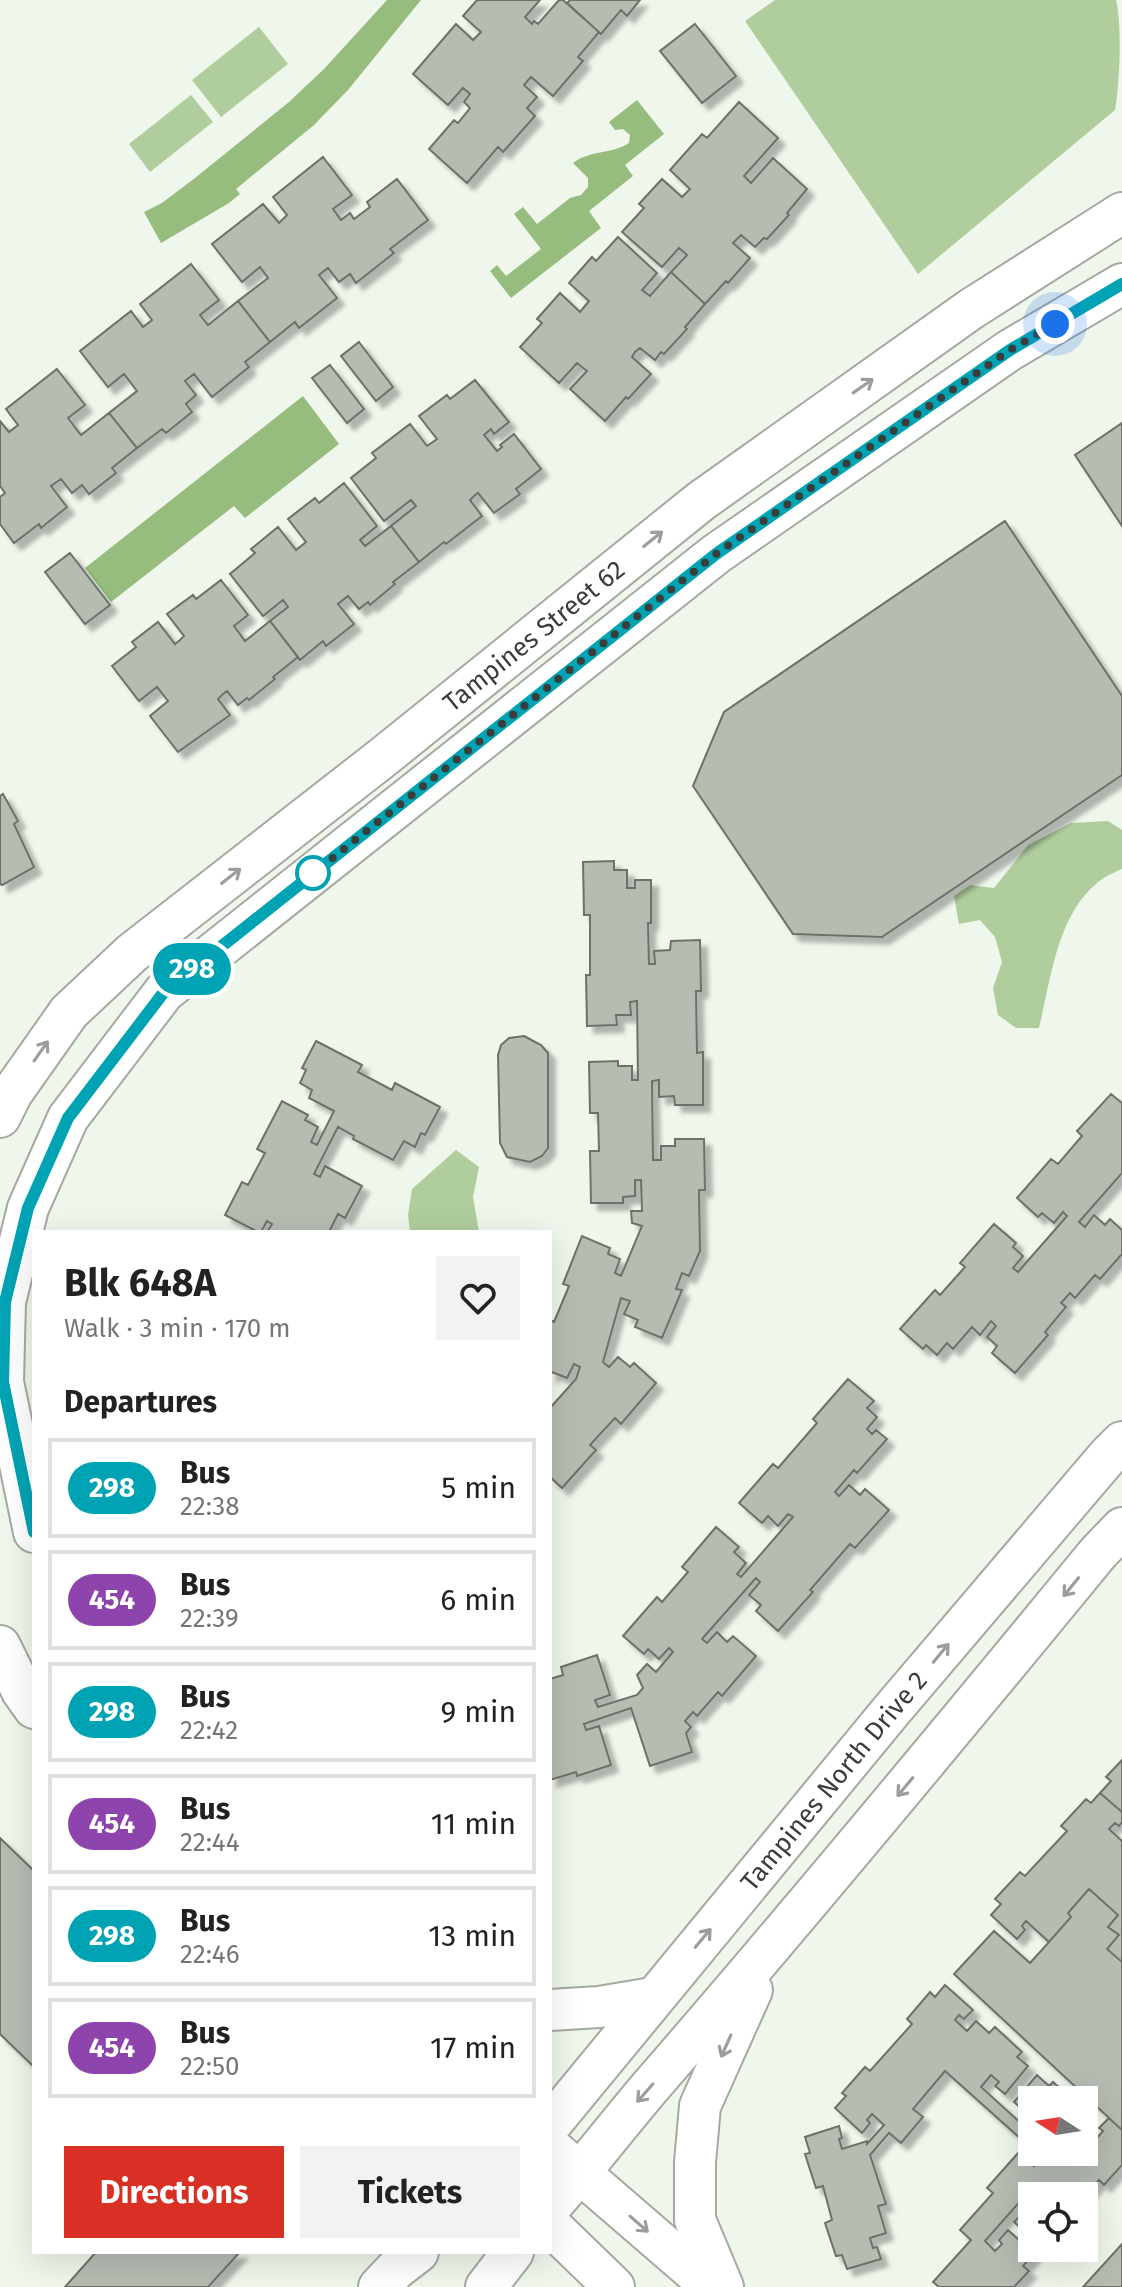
<!DOCTYPE html>
<html lang="en">
<head>
<meta charset="utf-8">
<style>
	body { margin:0; font-family:"Fira Sans",sans-serif; background:#f2f2f2; color:#222; height:100vh; display:flex; flex-direction:column; font-size:30px; white-space:nowrap }
	* { box-sizing:border-box; margin:0 }
	p { font-size:26px; color:#767676 }
	.icon { flex:none; width:44px; height:44px; fill:none; stroke:currentColor; stroke-width:2; stroke-linecap:round; stroke-linejoin:round }
	.map { position:relative; flex:1; overflow:hidden }
	.drawer { position:absolute; left:32px; top:1230px; width:520px; height:1024px; display:flex; flex-direction:column; background:#fff; border-radius:0px; box-shadow:0 8px 32px #0002 }
	.drawer>* { flex:none }
	.badge { padding:0 16px; border-radius:26px; font-size:28px; line-height:52px }
	.needle { width:52px; rotate:282deg }
	.controls { position:absolute; left:1018px; top:2086px; display:grid; gap:16px }
	.controls a { display:grid; place-items:center; width:80px; height:80px; border-radius:0px; background:#fff; box-shadow:0 8px 32px #0002; font-size:40px }
	.you { position:absolute; width:40px; height:40px; margin:-20px; border:6px solid #fff; border-radius:50%; background:#1a73e8; box-shadow:0 0 0 12px #1a73e833 }
	.map>.badge { position:absolute; translate:-50% -50%; box-shadow:0 0 0 4px #fff }
	h2 { padding:0 32px; font-size:30px; line-height:72px }
	.round { display:grid; place-items:center; flex:none; width:84px; height:84px; border-radius:0px; background:#f2f2f2 }
	.head { display:flex; align-items:center; justify-content:space-between; height:136px; padding:0 32px }
	h1 { font-size:38px; font-weight:700; line-height:60px }
	.action { display:flex; gap:16px; margin-top:auto; padding:16px 32px }
	.action a { flex:1; height:92px; border-radius:0px; background:#d93025; color:#fff; font-size:32px; font-weight:700; line-height:92px; text-align:center }
	.action a+a { background:#f2f2f2; color:#222 }
	ul { padding:0; list-style:none }
	li { display:flex; align-items:center; gap:24px; height:100px; margin:0 16px 12px; padding:0 16px; border:4px solid #e0e0e0; border-radius:0px }
	li div { flex:1 }
	li b { display:block; font-size:30px }
	li em { font-style:normal }
	li .badge { min-width:88px; font-weight:700; text-align:center }
	.map>svg:first-child { display:block }
</style>
</head>
<body>
<div class="map">
<svg width="1122" height="2287" viewBox="0 0 1122 2287">
	<defs>
		<filter id="shadow"><feDropShadow dx="7" dy="7" stdDeviation="2" flood-color="#0004"/></filter>
	</defs>
	<rect width="100%" height="100%" fill="#eff6eb"/>
	<path fill="#afcd9d" d="M775,0H1116C1122,23 1120,83 1115,110L918,274L745,21Z
		M259,27L288,64L221,117L192,80Z
		M191,95L213,122L150,172L129,144Z
		M1108,821L1122,830V869C1059,892 1053,972 1039,1028H1016L998,1015L993,988L1002,962L995,937L980,920L959,924L954,896L970,885L994,888L1028,845L1071,823Z
		M456,1150L479,1167L473,1197L479,1232H410L408,1215L412,1189Z"/>
	<path fill="#97bd7e" d="M387,0H421L348,90L314,125L236,189L240,194L229,203L161,243L144,212L162,203L195,178L289,102L324,69Z
		M637,100L664,134L625,165L633,176L589,211L601,228L511,298L490,271L497,265L506,276L541,249L514,214L523,207L537,224L570,198L581,195L588,187V178L573,163C590,150 613,154 629,143L630,135L623,129L615,130L609,122Z
		M303,396L339,444L245,518L234,506L111,602L85,568Z"/>
	<path fill="#b5bcb2" stroke="#6c7269" stroke-width="2" filter="url(#shadow)" d="M477,0H540L525,17L532,24L534,21L538,24L559,0H563L599,32L578,57L583,61L553,96L531,77L524,85L537,97L527,108L535,116L503,152L498,147L467,183L429,149L454,120L458,123L470,108L464,102L470,94L463,88L448,105L413,74L456,24L473,40L481,32L463,16Z
		M570,0H640L627,16L621,10L601,34L567,3Z
		M695,24L736,76L702,103L660,51Z
		M739,102L778,138L744,176L751,183L773,158L807,189L787,213L789,215L767,239L764,238L755,247L741,235L733,243L750,258L728,283L726,281L705,304L671,272L687,255L679,248L662,267L622,232L644,208L639,204L662,179L682,197L690,189L670,170L702,134L707,138Z
		M323,157L352,195L333,209L341,220L350,213L354,219L370,207L367,202L397,179L428,220L390,249L394,253L356,283L350,274L339,282L328,268L319,275L337,298L299,328L295,322L270,342L238,301L268,278L260,267L242,282L212,244L263,204L279,223L287,215L273,197Z
		M618,237L657,273L642,290L650,296L671,272L705,304L685,327L687,329L664,354L661,352L655,360L640,348L635,352L632,357L651,374L628,399L626,397L605,421L570,389L587,371L577,363L559,383L520,347L542,323L537,319L560,293L580,312L589,301L569,283L592,257L596,261Z
		M191,264L219,300L200,315L208,325L238,301L270,342L245,362L249,367L212,397L194,374L185,381L196,395L186,404L192,412L166,433L162,429L137,448L109,413L137,391L124,374L108,387L80,351L131,311L143,327L152,320L140,304Z
		M359,342L393,387L376,401L341,356Z
		M330,365L364,409L347,423L312,378Z
		M57,369L85,405L68,418L81,435L109,413L137,448L112,468L116,473L89,494L82,485L72,493L61,479L51,486L67,507L41,528L39,524L14,543L0,524V497L5,493L0,486V421L9,432L18,425L6,409Z
		M475,380L509,422L494,434L491,429L484,435L497,451L502,447L500,445L514,434L541,469L516,489L520,494L494,513L478,493L474,496L470,500L482,516L446,544L444,542L419,562L391,526L416,506L411,500L384,521L351,478L376,458L372,453L410,424L427,446L437,439L419,416L447,395L450,399Z
		M1122,423V526L1075,455Z
		M344,483L377,526L360,540L365,546L391,526L419,562L393,582L395,584L370,605L368,602L359,609L348,596L338,604L354,624L326,646L323,641L300,660L270,621L288,607L283,600L263,616L230,574L255,553L251,549L278,527L296,550L306,542L288,519L315,498L319,503Z
		M1005,521L1122,696V775L882,937L793,934L693,786L724,712Z
		M70,553L110,605L85,624L45,572Z
		M221,580L248,615L234,626L245,641L270,621L298,657L273,677L275,679L249,700L247,698L238,705L227,691L222,695L218,699L230,715L178,752L150,716L168,701L157,687L139,701L112,666L136,647L132,642L158,622L175,644L180,640L184,636L167,614L193,595L196,599Z
		M3,794L18,821L14,824L34,867L2,885L0,884V796Z
		M614,861V870H627V888H635V880H651V923H648L649,964H655L654,951L670,950L671,941L700,940L701,991H696L697,1053L703,1052V1105H675L674,1096L659,1097V1080L652,1081L653,1160H661V1146H675V1139H704L705,1190H699L700,1251L689,1276L682,1273L676,1289L682,1290L662,1338L635,1327L638,1320L624,1314L630,1301L621,1298L603,1362L609,1367L618,1357L630,1367L634,1363L656,1383L621,1424L615,1418L590,1445L596,1450L562,1488L550,1477V1408L576,1379L580,1367L574,1364L567,1378L552,1372L550,1377V1320L554,1322L569,1286L563,1284L582,1236L610,1248L608,1254L620,1259L615,1273L621,1276L642,1226L632,1223L631,1211H642L641,1180H635V1196L623,1197V1203H591L590,1151H599L598,1113H590L589,1062L618,1061V1066H632V1080H638L637,1001L630,1002L631,1015H616L617,1025L587,1026L586,975H590V915H584L583,862Z
		M524,1036L541,1045L548,1053V1148L542,1156L530,1162L507,1157L500,1143L498,1055L501,1045L509,1038Z
		M316,1041L362,1065L358,1072L392,1090L395,1083L440,1107L425,1135L421,1133L415,1147L404,1141L393,1160L353,1139L354,1136L338,1127L314,1174L320,1177L325,1166L362,1186L345,1218L338,1214L329,1232H267L272,1224L267,1221L261,1232H258L225,1215L242,1182L248,1185L265,1153L257,1149L282,1101L308,1115L305,1120L318,1127L311,1142L317,1145L334,1111L309,1098L312,1090L300,1083L306,1070L302,1068Z
		M1111,1094L1122,1103V1173L1079,1222L1085,1227L1094,1215L1105,1225L1110,1219L1122,1230V1254L1100,1279L1095,1275L1075,1298L1070,1293L1061,1303L1066,1307L1045,1332L1048,1335L1015,1373L992,1353L997,1346L987,1337L996,1326L991,1321L980,1335L972,1327L953,1349L947,1343L937,1355L926,1345L923,1349L900,1329L935,1290L940,1295L965,1267L960,1263L994,1224L1016,1243L1013,1247L1023,1256L1013,1268L1018,1272L1067,1216L1063,1212L1054,1223L1042,1213L1038,1217L1017,1198L1051,1159L1058,1164L1082,1136L1077,1131Z
		M848,1379L874,1401L867,1408L877,1417L867,1429L872,1434L876,1430L887,1439L857,1473L854,1470L835,1492L839,1496L849,1485L860,1495L865,1489L889,1510L855,1548L850,1544L810,1590L813,1592L778,1631L756,1611L761,1605L749,1595L760,1582L756,1578L702,1639L707,1643L717,1632L727,1642L733,1636L756,1656L722,1696L718,1692L697,1716L693,1712L685,1721L691,1727L686,1733L692,1752L650,1766L631,1708L584,1724L586,1730L599,1726L611,1765L577,1776L576,1772L550,1780V1679L563,1675L561,1667L597,1655L610,1695L595,1700L598,1707L637,1695L643,1688L637,1675L647,1664L656,1672L673,1652L669,1648L659,1659L648,1649L644,1654L623,1636L657,1597L662,1602L688,1572L682,1567L716,1527L739,1547L734,1552L746,1563L737,1574L741,1577L793,1517L788,1514L778,1526L768,1516L762,1523L739,1503L773,1464L778,1468L817,1423L813,1419Z
		M1122,1760V1822L1119,1826L1115,1823L1109,1829L1122,1841V2130L954,1974L994,1931L1030,1963L1049,1942L1026,1921L1022,1926L1025,1930L1017,1939L991,1915L1001,1904L995,1899L1020,1872L1025,1876L1067,1831L1061,1826L1086,1799L1091,1803L1111,1781L1106,1777Z
		M1122,1760V1812L1100,1793L1111,1781L1106,1777Z
		M1100,1793L1122,1812V1822L1119,1826L1115,1823L1109,1829L1122,1841V1962L1107,1949L1119,1935L1108,1927L1118,1915L1089,1889L1068,1913L1071,1917L1049,1942L1026,1921L1022,1926L1025,1930L1017,1939L991,1915L1001,1904L995,1899L1020,1872L1025,1876L1067,1831L1061,1826L1086,1799L1091,1803Z
		M0,1838L34,1871V2067L0,2034Z
		M945,1985L973,2010L964,2019L959,2015L955,2020L967,2031L976,2021L989,2033L995,2027L1022,2052L1017,2057L1028,2066L1005,2094L995,2086L999,2082L991,2075L981,2087L1023,2125L1032,2115V2149L945,2071L913,2109L923,2117L901,2143L889,2133L870,2155L886,2204L878,2206L886,2233L870,2238L873,2248L877,2247L881,2259L847,2269L842,2255L836,2256L825,2223L832,2220L823,2186L816,2188L805,2154L810,2153L805,2137L839,2126L842,2138L839,2139L842,2149L867,2141V2144L884,2125L872,2114L867,2120L870,2123L862,2133L835,2108L846,2096L842,2093L865,2067L870,2071L912,2024L907,2019L930,1992L935,1997Z
		M1037,2075L1049,2086L1053,2082L1073,2100H1032V2111L1026,2106L1023,2110L1014,2102Z
		M1109,2118L1122,2130V2165L1104,2185L1099,2180L1084,2197L1032,2196V2206L1023,2198L985,2241L995,2251L1002,2244L999,2240L1008,2230L1034,2254L1023,2266L1029,2271L1014,2287H939L933,2282L971,2240L960,2230L993,2193L987,2188L1019,2152L1034,2166L1042,2158L1036,2152H1084V2119L1089,2123L1085,2127L1097,2138L1103,2131L1099,2128Z
		M1032,2210V2238L1014,2222L1023,2213L1026,2216Z
		M1122,2244V2287H1083Z
		M96,2252H240L208,2287H65Z"/>
	<g fill="none" stroke-linecap="round" stroke-linejoin="round">
		<g stroke="#a3aaa0" stroke-width="44">
			<g id="minor">
				<path id="s1" d="M0,1117L12,1093L69,1012L132,953L382,758L701,501L971,309L1122,213"/>
				<path d="M34,1532L3,1382L5,1302L28,1208L68,1118L164,992L716,554L1010,350L1122,284"/>
				<path d="M0,1646L22,1691L34,1708"/>
				<path d="M550,2010L599,2007L653,1998"/>
				<path id="s2" d="M550,2125L891,1711L1108,1456L1122,1442"/>
				<path d="M550,2147L712,2287"/>
				<path d="M550,2207C585,2168 617,2126 651,2086C803,1911 951,1732 1098,1553L1122,1528"/>
				<path d="M550,2225L614,2287"/>
				<path d="M379,2287L396,2269L418,2252"/>
				<path d="M486,2287L513,2252"/>
				<path d="M723,2287L695,2220V2162L700,2106L752,1990"/>
			</g>
		</g>
		<use href="#minor" stroke="#fff" stroke-width="40"/>
	</g>
	<defs><path id="oneway-shaft" d="M-6 0H5M1.5-3L5.5 0L1.5 3" fill="none" stroke-width="1.6" stroke-linecap="round" stroke-linejoin="round" transform="scale(2)"/></defs>
	<g stroke="#9c9e9c">
		<use href="#oneway-shaft" transform="translate(863 386) rotate(-35)"/>
		<use href="#oneway-shaft" transform="translate(653 539) rotate(-39)"/>
		<use href="#oneway-shaft" transform="translate(231 876) rotate(-38)"/>
		<use href="#oneway-shaft" transform="translate(41 1051) rotate(-55)"/>
		<use href="#oneway-shaft" transform="translate(1071 1587) rotate(129)"/>
		<use href="#oneway-shaft" transform="translate(941 1653) rotate(-50)"/>
		<use href="#oneway-shaft" transform="translate(905 1787) rotate(130)"/>
		<use href="#oneway-shaft" transform="translate(703 1938) rotate(-50)"/>
		<use href="#oneway-shaft" transform="translate(726 2046) rotate(114)"/>
		<use href="#oneway-shaft" transform="translate(645 2093) rotate(131)"/>
		<use href="#oneway-shaft" transform="translate(639 2224) rotate(41)"/>
	</g>
	<g fill="none" stroke-linecap="round" stroke-linejoin="round">
		<g stroke="#fff" stroke-width="18">
			<path id="line" d="M34,1532L3,1382L5,1302L28,1208L68,1118L164,992L716,554L1010,350L1122,284"/>
		</g>
		<use href="#line" stroke="#00a3b4" stroke-width="12"/>
		<path stroke="#3a3d39" stroke-width="8" stroke-dasharray="0 14.4" d="M313,873L306,879L716,554L1010,350L1055,324"/>
	</g>
	<circle fill="#fff" stroke="#00a3b4" stroke-width="4" cx="313" cy="873" r="16"/>
	<g text-anchor="middle" stroke-width="6" stroke-linejoin="round" paint-order="stroke">
		<g font-size="26" fill="#3a3d39" stroke="#fff">
			<text dy="9" stroke="none"><textPath href="#s1" startOffset="724">Tampines Street 62</textPath></text>
			<text dy="9" stroke="none"><textPath href="#s2" startOffset="446">Tampines North Drive 2</textPath></text>
		</g>
	</g>
</svg>
<div class="controls">
<a><svg class="needle" viewBox="-14 -14 28 28"><path d="M0-13l5 13h-10z" fill="#e53935"/><path d="M0 13l5-13h-10z" fill="#767676"/></svg></a>
<a><svg class="icon" aria-label="locate" viewBox="0 0 24 24"><circle cx="12" cy="12" r="6"/><path d="M12 2v4M12 18v4M2 12h4M18 12h4"/></svg></a>
</div>
<div class="you" style="left:1055px;top:324px"></div>
<b class="badge" style="left:192px;top:969px;background:#00a3b4;color:#fff">298</b>
<section class="drawer">
<div class="head"><div><h1>Blk 648A</h1><p>Walk · 3 min · 170 m</p></div><a class="round"><svg class="icon" aria-label="heart" viewBox="0 0 24 24"><path d="M12 20l-8-8c-3-5 5-10 8-4 3-6 11-1 8 4z"/></svg></a></div>
<h2>Departures</h2>
<ul>
<li><span class="badge" style="background:#00a3b4;color:#fff">298</span><div><b>Bus</b><p>22:38</p></div><em>5 min</em></li>
<li><span class="badge" style="background:#8e44ad;color:#fff">454</span><div><b>Bus</b><p>22:39</p></div><em>6 min</em></li>
<li><span class="badge" style="background:#00a3b4;color:#fff">298</span><div><b>Bus</b><p>22:42</p></div><em>9 min</em></li>
<li><span class="badge" style="background:#8e44ad;color:#fff">454</span><div><b>Bus</b><p>22:44</p></div><em>11 min</em></li>
<li><span class="badge" style="background:#00a3b4;color:#fff">298</span><div><b>Bus</b><p>22:46</p></div><em>13 min</em></li>
<li><span class="badge" style="background:#8e44ad;color:#fff">454</span><div><b>Bus</b><p>22:50</p></div><em>17 min</em></li>
</ul>
<div class="action"><a>Directions</a><a>Tickets</a></div>
</section>
</div>
</body>
</html>
